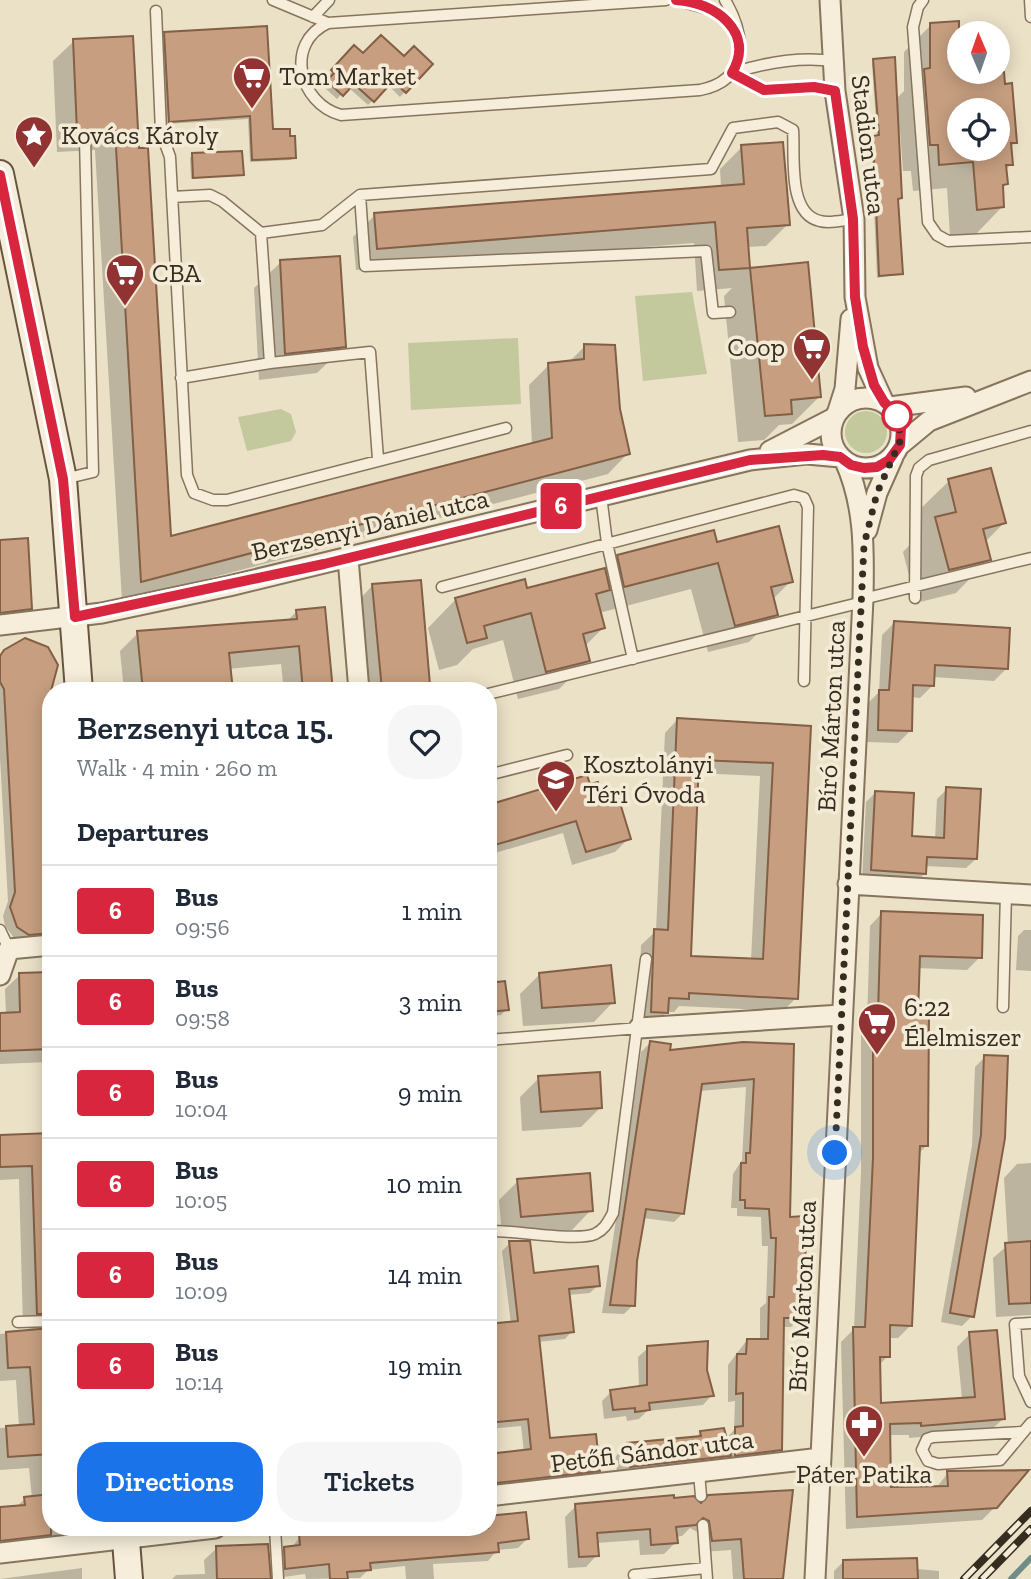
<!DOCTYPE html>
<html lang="en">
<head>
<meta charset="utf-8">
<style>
	body { margin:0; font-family:"Zilla Slab",serif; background:#f6f6f7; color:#1f2937; height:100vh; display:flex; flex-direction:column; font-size:26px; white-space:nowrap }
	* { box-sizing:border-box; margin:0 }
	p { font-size:23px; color:#747a83 }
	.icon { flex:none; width:38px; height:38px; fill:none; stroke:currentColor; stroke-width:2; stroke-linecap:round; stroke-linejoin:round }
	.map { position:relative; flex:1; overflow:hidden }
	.drawer { position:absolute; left:42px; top:682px; width:455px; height:854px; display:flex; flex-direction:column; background:#fff; border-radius:28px; box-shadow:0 4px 18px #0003 }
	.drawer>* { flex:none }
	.badge { padding:0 14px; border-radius:5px; font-size:24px; line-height:46px }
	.needle { width:46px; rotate:358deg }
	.controls { position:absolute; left:947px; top:21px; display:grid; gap:14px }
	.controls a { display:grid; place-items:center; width:63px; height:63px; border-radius:50%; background:#fff; box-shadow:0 4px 18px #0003; font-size:35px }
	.you { position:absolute; width:35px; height:35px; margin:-18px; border:5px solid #fff; border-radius:50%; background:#1a73e8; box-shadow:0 0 0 10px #1a73e833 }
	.map>.badge { position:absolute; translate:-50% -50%; box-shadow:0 0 0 4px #fff }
	h2 { padding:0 35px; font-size:26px; line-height:63px }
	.round { display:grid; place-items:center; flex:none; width:74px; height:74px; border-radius:28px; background:#f6f6f7 }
	.summary { display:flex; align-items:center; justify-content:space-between; height:119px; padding:0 35px }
	h1 { font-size:33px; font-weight:600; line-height:52px }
	.primary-button { display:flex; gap:14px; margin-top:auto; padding:14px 35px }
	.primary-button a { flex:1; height:80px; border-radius:28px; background:#1a73e8; color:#fff; font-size:28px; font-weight:600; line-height:80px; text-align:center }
	.primary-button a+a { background:#f6f6f7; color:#1f2937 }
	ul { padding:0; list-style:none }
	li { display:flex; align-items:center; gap:21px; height:91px; padding:0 35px; border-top:2px solid #e0e1e3 }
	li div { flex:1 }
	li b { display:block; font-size:26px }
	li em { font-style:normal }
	li .badge { min-width:77px; font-weight:700; text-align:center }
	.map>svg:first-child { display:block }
</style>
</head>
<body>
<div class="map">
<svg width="1031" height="1579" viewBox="0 0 1031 1579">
	<rect width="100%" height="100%" fill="#ebe1c7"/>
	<path fill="#c3c99c" d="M692,292L707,374L643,381L635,296Z
		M518,338L521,404L411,410L408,343Z
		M281,409L291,414L296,432L291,441L247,451L238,417Z
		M845 432a21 21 0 1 1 42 0a21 21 0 1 1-42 0Z"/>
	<path fill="#0003" fill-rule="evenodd" d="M960,23L959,72H998V63H1001L1015,143L1010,147L1011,164L1005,171L1006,184L1001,188L1002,207L976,234L950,236L947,188L913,191L911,171H903L900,131H897L901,274L877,278L871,140L877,137L872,63L874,61L895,100L904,91V52L931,25ZM959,110H998V149H959Z
		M165,34L271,131L294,157L291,160L250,162L248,119L166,124L162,37Z
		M74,41L137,150L169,538L532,445L529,385L549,365L568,363L585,346L619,409L628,453L608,474L122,601L95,150L57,152L53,61Z
		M354,48L363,56L431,64L400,97L388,85L368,105L348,87L337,99L324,87L331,79L328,76Z
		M742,147L788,224L766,246L747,247L749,269L806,264L819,397L792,424L779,425L764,440L738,442L724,296L732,288L697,291L694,243L356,270L353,237L375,215L721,187L720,169Z
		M192,155L242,174L191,179L190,158Z
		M281,262L344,347L317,373L259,380L254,288Z
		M949,481L1004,523L985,542L989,559L956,593L916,603L903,552L920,534L915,514Z
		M0,541L30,608L20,619L0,620Z
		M716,544L791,581L772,600L776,615L749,642L708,652L691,589L599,613L603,628L584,647L588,661L559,689L518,699L503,640L473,649L457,665L439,670L428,628L456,599L526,590L604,570L618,556Z
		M373,585L428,685L425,691H365L357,602Z
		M324,609L331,691H284L281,664L228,669L231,691H124L120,651L138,633L287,621L297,611Z
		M894,623L1006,669L994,681L933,677L932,686L920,698L911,697L910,731L898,743L867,742V704L879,692L882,635Z
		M5,651L51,685V937L15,939L5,926L3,916L8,901L0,758V656Z
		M678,719L809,728L796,998L783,1011L679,1006L674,1012H667L653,1025H638L641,945L656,931L665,733ZM697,773L760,776L751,960L689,957Z
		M589,786L629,838L615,852L572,865L563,833L488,855V806Z
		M947,789L976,859L966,868L925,866V873L915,883L862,880L866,802L876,792L910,838L935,839L937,799Z
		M882,913L980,957L967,970L917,968L916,1015L927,1145L918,1154L911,1325L898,1338H888V1356L879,1365L880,1404L962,1399L957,1347L970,1334L1003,1419L990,1431L909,1438V1435H889L890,1489L936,1488L948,1473L995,1507L982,1520L846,1529L841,1342L854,1329L861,1172V1028L867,1022L870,926Z
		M1024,930H1031V971L1016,970L1018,936Z
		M51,973V1059L48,1062L0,1064V1014H6L5,989L20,975Z
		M540,974L613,1002L594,1022L523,1026L520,994Z
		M488,985L507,1009L501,1015L488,1017Z
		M650,1043L668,1052L793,1046L788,1219L800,1318L791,1327H782L780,1449L771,1459L726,1464V1458L717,1468L618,1479L615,1457L628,1445L695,1438L701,1432L725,1440L734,1430L735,1401L728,1402V1365L747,1340L760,1341V1308L766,1303L768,1246H762L761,1217L737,1216V1208H731L733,1174L742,1160L746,1087L700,1091L683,1213L674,1222L643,1218L636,1261L633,1305L624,1314L602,1313L641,1052Z
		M985,1057L972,1316L962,1326L941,1322L972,1146L975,1067Z
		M539,1078L601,1107L581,1127L522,1131L520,1097Z
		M51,1135V1528L83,1530L69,1544L0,1552V1509L16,1507L25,1499L32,1498L29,1468L0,1470V1428L19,1427L16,1380L0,1381V1334L37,1330L23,1327L19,1179L0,1180V1137Z
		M1031,1163V1315L996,1317L993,1258L1008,1245L1004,1178L1017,1164Z
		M518,1181L591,1210L572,1230L502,1236L499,1200Z
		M510,1243L532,1275L598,1285L590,1293L568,1295L572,1331L565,1339L538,1342L548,1440L598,1470L590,1478L488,1489V1437L490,1456L524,1452L521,1426L488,1429V1326L511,1324L502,1251Z
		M648,1348L705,1370L712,1395L703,1405L647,1411L639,1419L627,1421L626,1416L604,1419L602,1401L611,1392L639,1388L638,1357Z
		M709,1497L781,1579H733L731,1550L701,1552L699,1533L690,1528L682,1536L675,1537L676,1542L664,1554L640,1555L639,1540L596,1543L597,1555L586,1567L568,1568L565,1517L576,1506L672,1500L701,1506Z
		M388,1528H488L527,1539L518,1548L497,1550L488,1561L433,1564L434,1579H406L405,1566L368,1570L360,1578L306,1579L305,1574L276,1578L275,1558L284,1548H291L300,1537Z
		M217,1548L270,1579H172L176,1575L205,1574L204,1560Z
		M843,1562L939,1571V1579H834V1571Z
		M82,1568V1579H0Z"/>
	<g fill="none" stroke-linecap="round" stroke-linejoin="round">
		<path stroke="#6f8d86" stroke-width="6" d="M1011,1579L1031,1558"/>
	</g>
	<path fill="#c79f80" stroke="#835f45" stroke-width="2" fill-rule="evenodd" d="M959,21V72H1004L1005,84L1012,83L1017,143H1011L1013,165H1006L1008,184L1003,185L1004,207L977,210L973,162L939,165L938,145H930L924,69L930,68V23ZM959,110H998V149H959Z
		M267,26L273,129H290V136H295L296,158L252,160L250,116L169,122L164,32Z
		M381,35L404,56L414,46L433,64L406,93L393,81L374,102L354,84L343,96L327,81L334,73L331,70L354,45L363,53Z
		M133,36L139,148H148L171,536L552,438L548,363L584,359V344L615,345L620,409L630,454L141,582L115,130L77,132L73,39Z
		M895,57L902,198L898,199L903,274L879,276L873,136L879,135L873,59Z
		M783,142L790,225L747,228L750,268L719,270L715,222L377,249L374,213L744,184L741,145Z
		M242,151L244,175L193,178L192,153Z
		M340,256L346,347L285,354L280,260Z
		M808,262L821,397L791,400L792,414L765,416L750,268Z
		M991,468L1006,523L983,529L991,560L949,570L935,517L956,512L948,479Z
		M779,526L793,582L771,587L778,615L735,626L718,563L624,587L617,555L714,530L717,542Z
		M28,538L32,609L0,613V540Z
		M605,568L610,590L596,594L605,628L583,634L590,661L546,672L531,613L484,626L487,638L467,643L455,598L525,579L527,588Z
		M421,580L430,685L426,686L427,691L382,690L372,584Z
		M325,607L333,691H303L299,646L229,653L233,691H143L137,631L297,619L296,610Z
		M894,621L1010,628L1008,669L935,665L934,686L913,685L912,731L878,730L879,690H889Z
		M25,638L48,647L58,665L51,691V933L29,935L17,927L10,907L15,892L4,689L0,682V656L4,650Z
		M677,718L811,726L798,999L689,993V999L669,998L668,1013L651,1012L654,929L668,930ZM699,760L773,763L763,959L691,956Z
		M587,775L590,784L598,782L600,789L607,787L609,796L617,793L631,839L586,852L576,821L488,847V805Z
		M946,787L981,789L977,859L927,857L926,874L871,870L875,791L914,793L912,836L944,838Z
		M881,911L983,915L982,958L920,956L918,1014H929L928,1146H920L912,1326L890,1325V1357H880L881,1403L975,1397L969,1332L997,1330L1005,1419L921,1426V1423L890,1424L891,1487L948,1486L947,1471L1029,1470L997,1508L857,1517L853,1327H865L873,1158V1014H878Z
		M611,965L615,1003L542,1008L539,973Z
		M51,972V1049L0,1051V1013L20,1012L19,973Z
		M505,981L509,1010L488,1012V983Z
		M650,1041L671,1044L670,1050L743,1042L794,1044L790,1217L804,1216L806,1243L802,1318H784L782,1450L735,1456V1427L743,1426V1393L736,1394L737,1354H746L747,1339H768L769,1297H774L776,1238H771L769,1209L745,1208V1200H740L741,1163H746V1153H750L754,1079L702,1084L684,1214L646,1209L637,1261L635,1306L610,1305Z
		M984,1055L1008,1056L1005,1138L974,1317L950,1313L981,1135Z
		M600,1072L602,1108L541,1112L538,1076Z
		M51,1133V1314H37L32,1166L0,1167V1135Z
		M590,1173L593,1211L521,1217L517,1179Z
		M509,1241H530L534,1273L598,1266L600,1286L569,1289L574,1332L539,1336L550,1438L596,1434L600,1471L488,1484V1454L531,1449L528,1419L488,1423V1324L518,1321Z
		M1031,1241V1303L1009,1304L1005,1243Z
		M51,1328V1454L8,1457L6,1426L34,1424L30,1367L8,1368L6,1332Z
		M708,1341L707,1370L714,1396L649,1403L650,1410L635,1412V1408L613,1410L610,1390L647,1385V1346Z
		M724,1428L731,1456L630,1467L627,1443L701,1436L700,1431Z
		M793,1490L783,1579H744L741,1539L712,1541L709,1521L703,1518L696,1525L676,1527L678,1543L651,1545L650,1529L597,1533L599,1556L579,1557L575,1504L674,1495V1498L694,1496L701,1503L708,1495Z
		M51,1494V1535L0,1541V1507L25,1505L24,1497Z
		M526,1512L529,1539L498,1543L499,1552L370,1563L371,1570L347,1572L348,1579H330L329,1564L285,1569L284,1547L300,1545L299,1535L379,1528H488V1516Z
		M268,1544L271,1579H217L216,1546Z
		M917,1558L918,1579H843V1560Z"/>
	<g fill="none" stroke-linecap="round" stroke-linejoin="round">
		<g stroke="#86745e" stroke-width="13">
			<path id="lane" d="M273,0L328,23
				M666,0L328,23C284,43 299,104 341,115L700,90C750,80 746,36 725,0
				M676,0L712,10L734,28
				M923,0L918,7L913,27L928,222L937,235L948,241L1031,237
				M1030,0L1031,17
				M156,11L161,132L170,157L187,475L194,493L213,500H227L506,428
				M313,17L329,0
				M732,73L764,90L814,87L835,91
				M732,73C764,63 799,56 833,61
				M360,195L365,266L706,251L713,313L730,312
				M172,197L210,195L222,201L261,233L322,225L360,195L711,169L733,128L778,122L793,130C795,155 787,214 820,221C830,224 843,220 854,219
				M261,233L270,363
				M181,378L270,363L370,352L378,459
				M64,479L93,472L85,138
				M601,496L607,543L633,659
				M442,587L794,495L804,498L808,507L804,681
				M915,598L916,476L919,468L929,460L1031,431
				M863,599L1031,558
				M488,694L863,602
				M488,775L567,755
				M0,930L9,949
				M1003,1007L1006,893
				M488,1040L639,1028
				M488,1231C514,1230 576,1242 595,1234C605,1229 608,1222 613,1213L646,959
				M18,1322L51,1321
				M1031,1323L1015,1324L1019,1376L1031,1402
				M1021,1432L933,1437L927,1439L922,1450L928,1461L938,1464L1000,1460L1031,1423
				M699,1473L701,1496
				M703,1525L707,1579
				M275,1528L278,1579
				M634,1575L706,1568"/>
		</g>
		<g stroke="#86745e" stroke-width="23">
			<path id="street" d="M830,0L835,91L854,219L855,297L868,368L884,403
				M831 433a35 35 0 1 1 70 0a35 35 0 1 1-70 0Z
				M890,407L966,397
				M838,411L845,389L851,319
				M900,445L929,421L1031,381
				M770,451L834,418
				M867,530L877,493L893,457
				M348,558L359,691
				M0,625L102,613L229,586L750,460L807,454L840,457
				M848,884L1031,895
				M0,975L9,949L51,945
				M639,1028L841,1015
				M488,1496L821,1458
				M0,1553L215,1528
				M815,1579L863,599C864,550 865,506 845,461"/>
		</g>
		<g stroke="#685541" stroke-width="30">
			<path id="secondary" d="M0,174L63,479L79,691
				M125,1528L129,1579"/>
		</g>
		<use href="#lane" stroke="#f6eeda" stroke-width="10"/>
		<use href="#street" stroke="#f6eeda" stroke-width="19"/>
		<use href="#secondary" stroke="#f6eeda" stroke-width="26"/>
		<g stroke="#372c20" stroke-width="8">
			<path id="rail" d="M964,1579L1031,1511
				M982,1579L1031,1529"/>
		</g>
		<use href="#rail" stroke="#f3ebd6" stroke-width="5" stroke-dasharray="16" stroke-linecap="butt"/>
	</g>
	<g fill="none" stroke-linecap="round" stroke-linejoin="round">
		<g stroke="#fff" stroke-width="16">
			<path id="line" d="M0,175L63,479L75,617L324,564L750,460L823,455L840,457L851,465L864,468L877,467L889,460L900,445L901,427L897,416L884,402L874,385L863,347L855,297L853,219L835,91L814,87L764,90L732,73C756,32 715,2 676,0"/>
		</g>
		<use href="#line" stroke="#d7263d" stroke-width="10"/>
		<path stroke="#372c20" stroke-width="7" stroke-dasharray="0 12.6" d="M835,1153L864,545L877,493L901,439L897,416"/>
	</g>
	<defs>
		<g id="supermarket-pin" transform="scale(2.0125)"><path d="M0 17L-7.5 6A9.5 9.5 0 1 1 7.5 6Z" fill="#903332" stroke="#f3ebd6"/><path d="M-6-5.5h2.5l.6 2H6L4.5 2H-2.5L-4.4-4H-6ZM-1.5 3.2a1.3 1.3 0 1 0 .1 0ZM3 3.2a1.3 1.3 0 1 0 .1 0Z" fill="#fff"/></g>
		<g id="sight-pin" transform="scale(2.0125)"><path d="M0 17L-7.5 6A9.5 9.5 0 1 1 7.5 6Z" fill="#903332" stroke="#f3ebd6"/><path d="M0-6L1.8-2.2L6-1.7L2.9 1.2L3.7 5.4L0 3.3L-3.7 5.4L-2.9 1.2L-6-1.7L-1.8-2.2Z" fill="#fff"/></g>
		<g id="school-pin" transform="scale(2.0125)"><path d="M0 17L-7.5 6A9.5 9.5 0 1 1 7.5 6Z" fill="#903332" stroke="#f3ebd6"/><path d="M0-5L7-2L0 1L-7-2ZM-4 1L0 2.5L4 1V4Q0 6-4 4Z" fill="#fff"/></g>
		<g id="pharmacy-pin" transform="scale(2.0125)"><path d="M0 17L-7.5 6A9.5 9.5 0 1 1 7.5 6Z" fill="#903332" stroke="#f3ebd6"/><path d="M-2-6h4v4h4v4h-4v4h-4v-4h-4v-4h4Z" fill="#fff"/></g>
	</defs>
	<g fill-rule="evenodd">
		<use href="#supermarket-pin" x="252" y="76"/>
		<use href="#sight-pin" x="34" y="135"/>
		<use href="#supermarket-pin" x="125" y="273"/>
		<use href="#supermarket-pin" x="812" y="347"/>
		<use href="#school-pin" x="556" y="779"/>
		<use href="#supermarket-pin" x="877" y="1022"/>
		<use href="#pharmacy-pin" x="864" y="1424"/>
	</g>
	<circle fill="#fff" stroke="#d7263d" stroke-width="3.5" cx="897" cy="416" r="14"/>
	<g text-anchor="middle" stroke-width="7" stroke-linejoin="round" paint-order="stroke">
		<g font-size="26" fill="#372c20" stroke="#f3ebd6" text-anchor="start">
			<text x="279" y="85">Tom Market</text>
			<text x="61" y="144">Kovács Károly</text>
			<text x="152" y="282">CBA</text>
			<text x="785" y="356" text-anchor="end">Coop</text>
			<text x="583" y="773">Kosztolányi<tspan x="583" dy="30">Téri Óvoda</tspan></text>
			<text x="904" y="1016">6:22<tspan x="904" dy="30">Élelmiszer</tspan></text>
			<text x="864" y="1483" text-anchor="middle">Páter Patika</text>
		</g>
		<g font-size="26" fill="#372c20" stroke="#f3ebd6">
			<text transform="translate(869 145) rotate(83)" y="9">Stadion utca</text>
			<text transform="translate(370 525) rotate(-13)" y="9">Berzsenyi Dániel utca</text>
			<text transform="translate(831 716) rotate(-87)" y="9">Bíró Márton utca</text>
			<text transform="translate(802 1296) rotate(-87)" y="9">Bíró Márton utca</text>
			<text transform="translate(652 1451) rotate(-7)" y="9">Petőfi Sándor utca</text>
		</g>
	</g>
</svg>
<div class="controls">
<a><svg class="needle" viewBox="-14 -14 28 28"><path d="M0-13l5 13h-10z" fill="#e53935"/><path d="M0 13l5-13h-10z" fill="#747a83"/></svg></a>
<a><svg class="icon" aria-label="locate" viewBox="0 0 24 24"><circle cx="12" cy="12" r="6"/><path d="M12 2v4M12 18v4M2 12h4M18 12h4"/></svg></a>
</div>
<div class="you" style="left:835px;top:1153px"></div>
<b class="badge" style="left:561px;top:506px;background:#d7263d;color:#fff">6</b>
<section class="drawer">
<div class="summary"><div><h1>Berzsenyi utca 15.</h1><p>Walk · 4 min · 260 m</p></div><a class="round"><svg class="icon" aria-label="heart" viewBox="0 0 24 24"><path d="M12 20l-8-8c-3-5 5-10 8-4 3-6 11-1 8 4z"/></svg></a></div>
<h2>Departures</h2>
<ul>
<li><span class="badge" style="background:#d7263d;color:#fff">6</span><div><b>Bus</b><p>09:56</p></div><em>1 min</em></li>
<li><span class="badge" style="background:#d7263d;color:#fff">6</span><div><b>Bus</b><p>09:58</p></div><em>3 min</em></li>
<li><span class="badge" style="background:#d7263d;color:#fff">6</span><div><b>Bus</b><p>10:04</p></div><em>9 min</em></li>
<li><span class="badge" style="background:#d7263d;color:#fff">6</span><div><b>Bus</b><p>10:05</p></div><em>10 min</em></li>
<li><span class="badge" style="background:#d7263d;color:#fff">6</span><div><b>Bus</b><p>10:09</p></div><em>14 min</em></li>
<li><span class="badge" style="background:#d7263d;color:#fff">6</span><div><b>Bus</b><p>10:14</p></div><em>19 min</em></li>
</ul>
<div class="primary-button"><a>Directions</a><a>Tickets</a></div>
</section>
</div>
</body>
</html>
